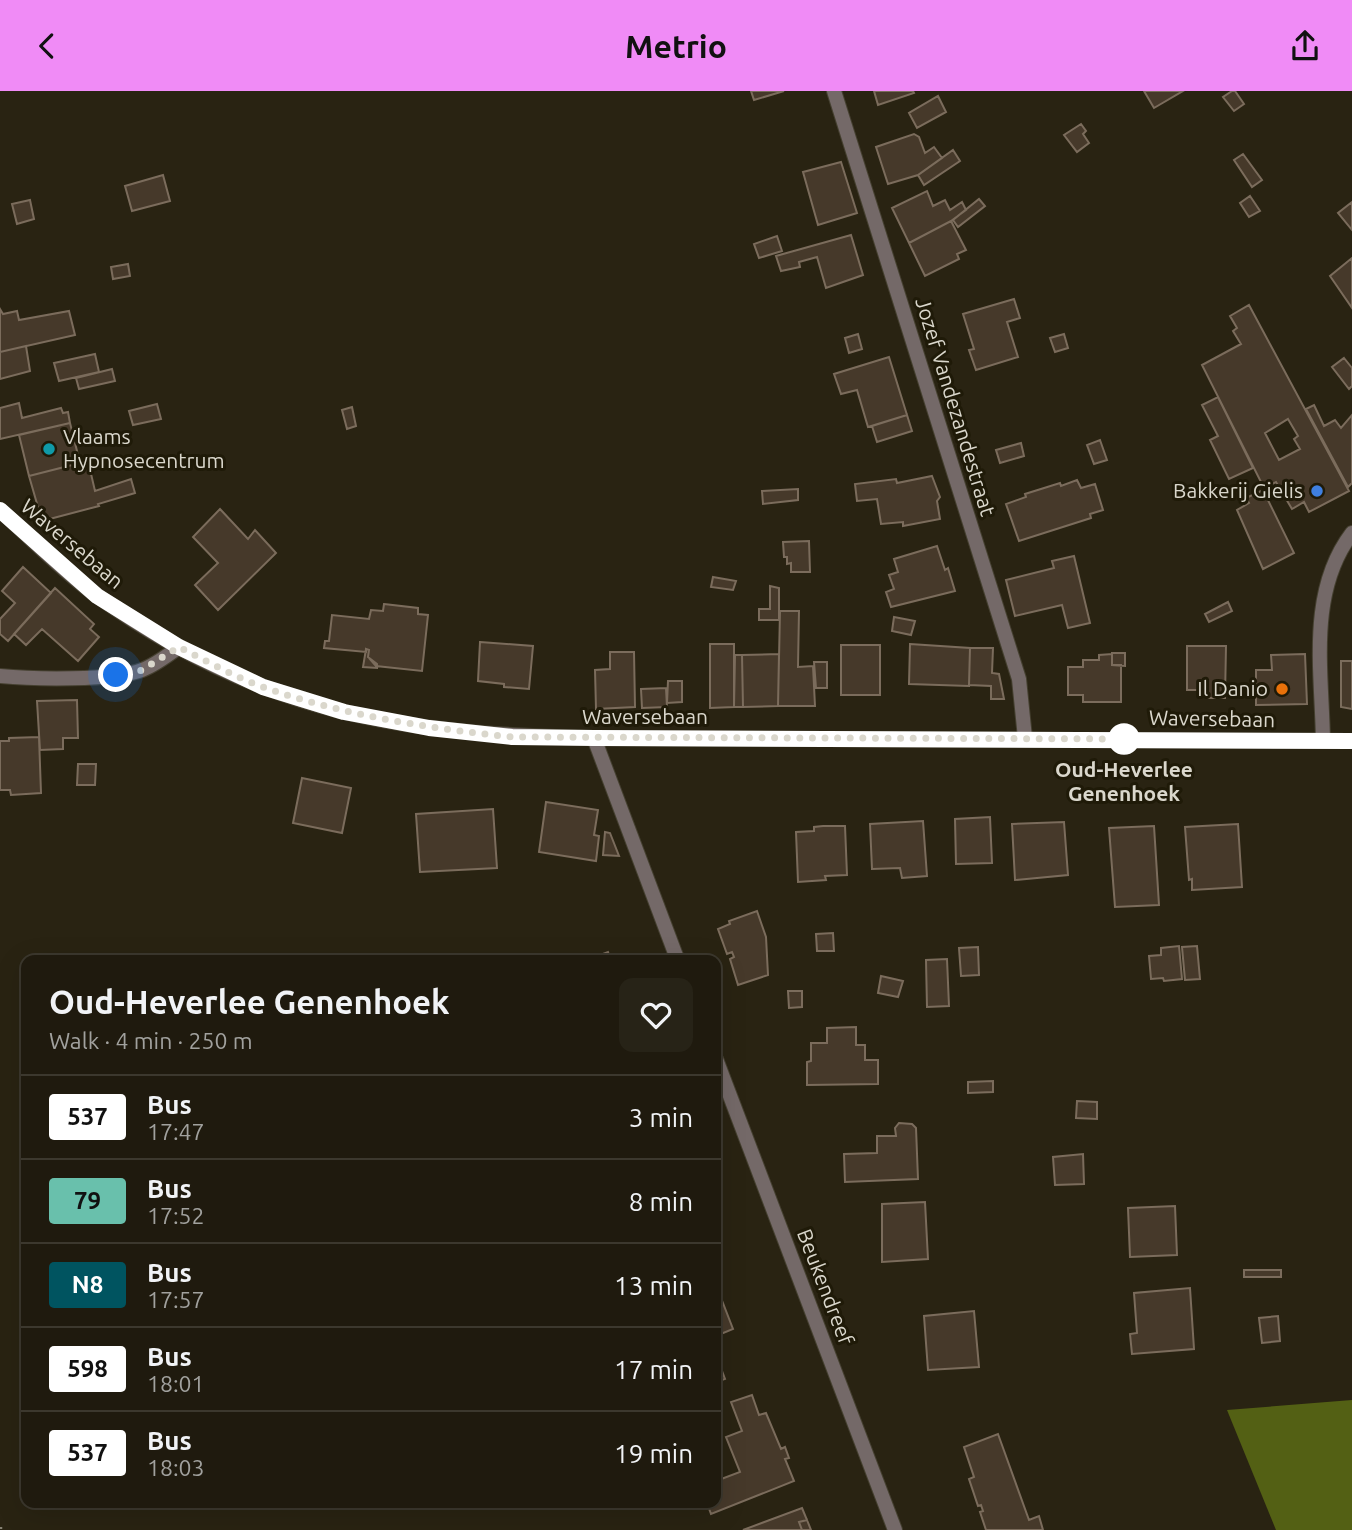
<!DOCTYPE html>
<html lang="en">
<head>
<meta charset="utf-8">
<style>
	body { margin:0; font-family:Ubuntu,sans-serif; background:#272317; color:#f1f3f6; height:100vh; display:flex; flex-direction:column; font-size:26px; white-space:nowrap }
	* { box-sizing:border-box; margin:0 }
	p { font-size:23px; color:#a1a19e }
	.icon { flex:none; width:38px; height:38px; fill:none; stroke:currentColor; stroke-width:2; stroke-linecap:round; stroke-linejoin:round }
	.map { position:relative; flex:1; overflow:hidden }
	.panel { position:absolute; left:21px; top:864px; width:700px; height:553px; display:flex; flex-direction:column; background:#1f1a0e; border-radius:14px; box-shadow:0 7px 28px #0002,0 0 0 2px #3c382e }
	.panel>* { flex:none }
	.badge { padding:0 14px; border-radius:5px; font-size:24px; line-height:46px }
	.you { position:absolute; width:35px; height:35px; margin:-18px; border:5px solid #fff; border-radius:50%; background:#1a73e8; box-shadow:0 0 0 10px #1a73e833 }
	.map>.badge { position:absolute; translate:-50% -50%; box-shadow:0 0 0 4px #fff }
	.round { display:grid; place-items:center; flex:none; width:74px; height:74px; border-radius:14px; background:#272317 }
	.headline { display:flex; align-items:center; justify-content:space-between; height:119px; padding:0 28px }
	h1 { font-size:33px; font-weight:700; line-height:52px }
	ul { padding:0; list-style:none }
	li { display:flex; align-items:center; gap:21px; height:84px; padding:0 28px; border-top:2px solid #3c382e }
	li div { flex:1 }
	li b { display:block; font-size:26px }
	li em { font-style:normal }
	li .badge { min-width:77px; font-weight:700; text-align:center }
	header { display:flex; justify-content:space-between; align-items:center; height:91px; padding:0 28px; background:#f08bf6; color:#111; font-size:32px; font-weight:700 }
	.map>svg:first-child { display:block }
</style>
</head>
<body>
<header><svg class="icon" aria-label="back" viewBox="0 0 24 24"><path d="M15 5l-7 7 7 7"/></svg>Metrio<svg class="icon" aria-label="share" viewBox="0 0 24 24"><path d="M12 15V3M7 8l5-5 5 5M5 13v7h14v-7"/></svg></header>
<div class="map">
<svg width="1352" height="1439" viewBox="0 0 1352 1439">
	<rect width="100%" height="100%" fill="#292312"/>
	<path fill="#536014" d="M1352,1309V1439H1276L1227,1319Z"/>
	<path fill="#46392a" stroke="#7b6c5c" stroke-width="2" fill-rule="evenodd" d="M751,0H784L754,9Z
		M874,0H913L914,2L878,14Z
		M1144,0H1183L1154,17Z
		M1232,0H1235L1244,13L1234,20L1223,6Z
		M938,5L946,21L917,37L909,22Z
		M1081,33L1086,40L1083,43L1089,52L1077,61L1064,44Z
		M914,43L919,46L925,62L934,56L942,67L918,84L888,93L876,56Z
		M953,59L960,70L924,94L918,84Z
		M1243,63L1262,89L1252,96L1234,69Z
		M841,71L857,122L818,134L803,81Z
		M163,84L170,110L132,120L125,95Z
		M927,100L933,115L945,109L950,119L962,111L966,119L951,130L909,152L892,117Z
		M1250,105L1260,120L1249,126L1240,112Z
		M979,108L985,115L958,136L953,129Z
		M30,109L34,128L17,133L12,113Z
		M1352,111V139L1338,122Z
		M951,130L966,159L957,163L959,168L925,185L909,152Z
		M851,144L863,184L826,197L817,166L799,171L800,176L781,180L776,165Z
		M777,145L782,160L759,167L754,153Z
		M1352,167V217L1330,185Z
		M128,173L130,185L113,188L111,176Z
		M1014,208L1020,227L1007,231L1018,266L976,279L969,259L974,258L963,223Z
		M1249,214L1349,400L1309,421L1304,411L1292,418L1276,391L1264,397L1202,274L1241,253L1233,240L1237,237L1230,225ZM1288,328L1298,345L1294,348L1300,358L1279,369L1265,342Z
		M0,218L3,223L17,220L19,229L69,220L75,244L0,261Z
		M858,243L862,258L849,262L845,247Z
		M1064,243L1068,257L1055,261L1050,247Z
		M26,255L30,280L0,288V261Z
		M95,263L99,281L59,290L54,272Z
		M889,266L907,324L868,336L857,299L841,303L834,283Z
		M1344,267L1352,277V295L1349,298L1332,276Z
		M112,278L115,290L79,298L76,287Z
		M1218,306L1253,377L1229,388L1210,349L1218,345L1202,314Z
		M19,312L22,327L61,317L63,322L68,321L70,332L0,348V317Z
		M157,313L161,328L133,334L129,320Z
		M1314,314L1324,335L1335,329L1341,337L1352,324V392L1348,396L1306,318Z
		M352,316L356,335L347,338L342,319Z
		M907,324L912,340L877,351L872,335Z
		M70,332L80,372L29,385L19,344Z
		M1100,349L1107,369L1094,373L1087,354Z
		M1021,352L1024,365L1000,372L996,359Z
		M88,370L95,400L131,388L135,402L98,413L99,415L42,430L29,385Z
		M932,385L940,406L937,410L940,428L903,435V431L881,433L877,408L857,410L855,393L896,388L897,392Z
		M1077,389L1081,397L1095,393L1103,419L1090,423L1091,427L1019,450L1006,413L1026,406L1025,403L1060,392L1061,395Z
		M798,398V409L763,413L762,400Z
		M1263,399L1294,462L1263,478L1237,419L1249,412L1246,407Z
		M220,418L248,448L255,439L276,462L218,519L195,494L218,472L193,446Z
		M809,450L810,481H791V472L787,473V466H784L783,451Z
		M937,455L945,479L948,477L955,500L891,516L886,501L894,498L889,484L898,481L894,468Z
		M1074,465L1090,532L1068,537L1062,514L1015,525L1006,489L1054,477L1052,470Z
		M23,476L51,502L8,550L0,543V528L15,512L2,500Z
		M713,486L736,490L733,499L711,496Z
		M770,495L779,497V529H759V518H770Z
		M55,497L94,533L90,538L99,546L78,570L42,538L26,554L14,543Z
		M1228,511L1232,520L1209,531L1205,523Z
		M384,513L418,517V523L428,524L422,580L376,575L368,566L369,559L366,558V561L324,557L325,550H329L332,524L369,528L371,519L383,520Z
		M780,520H799L798,576L813,575L815,615H778Z
		M894,526L915,530L911,544L892,540Z
		M480,551L533,555L529,598L504,596V593L478,590Z
		M710,553H734V616L710,617Z
		M910,553L970,557L969,595L909,593Z
		M841,554H880V604H841Z
		M1187,555H1226L1225,607H1207V599H1187Z
		M970,557H993L992,582L999,583L1004,608H991V595L969,594Z
		M366,558L369,559L368,566L377,573V577L363,576Z
		M610,561H634L635,616L596,618L595,579L610,578Z
		M1112,562H1125V575L1112,574Z
		M779,563L778,615L743,616L742,564Z
		M1112,563V574H1121V611H1083V604H1068V576H1083V569H1099V564Z
		M1305,563L1307,613L1256,614V579H1272L1271,564Z
		M735,564H742L743,616H734Z
		M1341,570H1352V618L1341,616Z
		M814,571H827V597H816Z
		M668,590H682V611L667,612Z
		M666,597L667,616L642,617L641,598Z
		M77,609L78,647H63V658L40,659L37,610Z
		M39,646L41,702L11,704L10,699H0V650H9V647Z
		M78,673H96L95,694H77Z
		M302,687L351,697L342,742L293,732Z
		M546,711L598,719L594,744L599,745L596,770L539,761Z
		M493,718L497,777L420,781L416,723Z
		M990,726L992,772L956,773L955,728Z
		M923,730L927,785L902,787L900,777L872,778L870,733Z
		M1064,731L1068,784L1015,789L1012,733Z
		M1238,733L1242,796L1192,799V788L1189,789L1185,736Z
		M823,735H845L847,784L825,785L826,789L798,791L796,741L814,740V736Z
		M1154,735L1159,814L1115,816L1109,737Z
		M605,741L610,742L619,765L603,764Z
		M757,820L766,846L768,884L738,894L730,868L734,866L732,861L727,863L718,838L730,833L729,830Z
		M833,842L834,860H817L816,843Z
		M1179,855L1182,888L1164,890L1163,887L1151,888L1149,865L1161,864V857Z
		M1197,855L1200,888L1185,889L1182,856Z
		M978,856L979,884L961,885L959,857Z
		M608,861L611,870H584Z
		M947,868L949,915L927,916L926,869Z
		M881,885L903,890L898,906L878,902Z
		M788,900H802V916L789,917Z
		M856,936V954H865V969H878V993L807,994V971L811,970V952H827V937Z
		M993,990V1001L968,1002V991Z
		M1077,1010L1097,1011V1028L1076,1027Z
		M899,1032L912,1033L916,1037L918,1088L845,1091L844,1063L877,1062V1045H896L895,1037Z
		M1083,1063L1084,1093L1055,1094L1053,1066Z
		M925,1111L928,1168L882,1171V1113Z
		M1175,1115L1177,1164L1130,1166L1128,1117Z
		M1244,1179H1281V1186H1244Z
		M716,1194L733,1238L716,1245Z
		M1190,1197L1194,1258L1132,1263L1130,1243L1137,1242L1134,1202Z
		M974,1220L979,1276L928,1279L924,1225Z
		M1278,1225L1280,1250L1262,1252L1259,1227Z
		M719,1272L725,1288L716,1291V1273Z
		M752,1304L759,1324L766,1322L781,1358L785,1356L789,1367L785,1368L794,1390L711,1423L707,1412H716V1390L740,1381L726,1346L742,1340L731,1311Z
		M998,1343L1029,1429L1039,1425L1043,1439H986L980,1421L983,1420L981,1414L978,1415L969,1388L974,1386L964,1356Z
		M802,1417L807,1429L799,1431L802,1439H743Z
		M807,1429L811,1439H802L799,1431Z"/>
	<g fill="none" stroke-linecap="round" stroke-linejoin="round">
		<g stroke="#454030" stroke-width="16">
			<path id="minor" d="M834,0L1019,588L1025,647
				M0,585C31,588 114,590 142,579C155,574 167,565 179,556
				M594,647L678,870
				M1323,650C1322,581 1307,501 1352,442
				M716,968L895,1439"/>
		</g>
		<g stroke="#454030" stroke-width="16">
			<path id="tertiary" d="M0,419C30,446 59,477 92,501C144,539 203,573 264,596C369,637 482,645 594,647L1352,650"/>
		</g>
		<path stroke="#868173" stroke-width="4.5" stroke-dasharray="2 5" stroke-linecap="butt" d="M0,1436V1439"/>
		<use href="#minor" stroke="#746968" stroke-width="14"/>
		<use href="#tertiary" stroke="#746968" stroke-width="14"/>
	</g>
	<g fill="none" stroke-linecap="round" stroke-linejoin="round">
		<g stroke="#fff" stroke-width="16">
			<path id="line" d="M0,419L97,505L179,556L263,596L344,621L429,637L512,646L594,647L1352,650"/>
		</g>
		<use href="#line" stroke="#fff" stroke-width="10"/>
		<path stroke="#dad7cc" stroke-width="7" stroke-dasharray="0 12.6" d="M116,584L140,580L179,556C207,570 236,587 266,597C346,625 428,637 512,646L1136,648H1124"/>
	</g>
	<circle fill="#0f9aa8" stroke="#1f1a08" stroke-width="2.5" cx="49" cy="358" r="7"/>
	<circle fill="#3f7fe0" stroke="#1f1a08" stroke-width="2.5" cx="1317" cy="400" r="7"/>
	<circle fill="#e8710a" stroke="#1f1a08" stroke-width="2.5" cx="1282" cy="598" r="7"/>
	<circle fill="#fff" stroke="#fff" stroke-width="3.5" cx="1124" cy="648" r="14"/>
	<g text-anchor="middle" stroke-width="6" stroke-linejoin="round" paint-order="stroke">
		<g font-size="21" fill="#dad7cc" stroke="#1f1a08">
			<text transform="translate(955 316) rotate(73)" y="7">Jozef Vandezandestraat</text>
			<text transform="translate(72 453) rotate(40)" y="7">Waversebaan</text>
			<text x="645" y="633">Waversebaan</text>
			<text transform="translate(1212 628) rotate(1)" y="7">Waversebaan</text>
			<text transform="translate(825 1196) rotate(69)" y="7">Beukendreef</text>
		</g>
		<g font-size="21" fill="#dad7cc" stroke="#1f1a08" text-anchor="end">
			<text x="63" y="353" text-anchor="start">Vlaams<tspan x="63" dy="24">Hypnosecentrum</tspan></text>
			<text x="1303" y="407">Bakkerij Gielis</text>
			<text x="1268" y="605">Il Danio</text>
		</g>
		<g font-size="21" font-weight="bold" fill="#dad7cc" stroke="#1f1a08">
			<text x="1124" y="686">Oud-Heverlee<tspan x="1124" dy="24">Genenhoek</tspan></text>
		</g>
	</g>
</svg>
<div class="you" style="left:116px;top:584px"></div>
<section class="panel">
<div class="headline"><div><h1>Oud-Heverlee Genenhoek</h1><p>Walk · 4 min · 250 m</p></div><a class="round"><svg class="icon" aria-label="heart" viewBox="0 0 24 24"><path d="M12 20l-8-8c-3-5 5-10 8-4 3-6 11-1 8 4z"/></svg></a></div>
<ul>
<li><span class="badge" style="background:#fff;color:#111">537</span><div><b>Bus</b><p>17:47</p></div><em>3 min</em></li>
<li><span class="badge" style="background:#69c0ac;color:#111">79</span><div><b>Bus</b><p>17:52</p></div><em>8 min</em></li>
<li><span class="badge" style="background:#005460;color:#fff">N8</span><div><b>Bus</b><p>17:57</p></div><em>13 min</em></li>
<li><span class="badge" style="background:#fff;color:#111">598</span><div><b>Bus</b><p>18:01</p></div><em>17 min</em></li>
<li><span class="badge" style="background:#fff;color:#111">537</span><div><b>Bus</b><p>18:03</p></div><em>19 min</em></li>
</ul>
</section>
</div>
</body>
</html>
